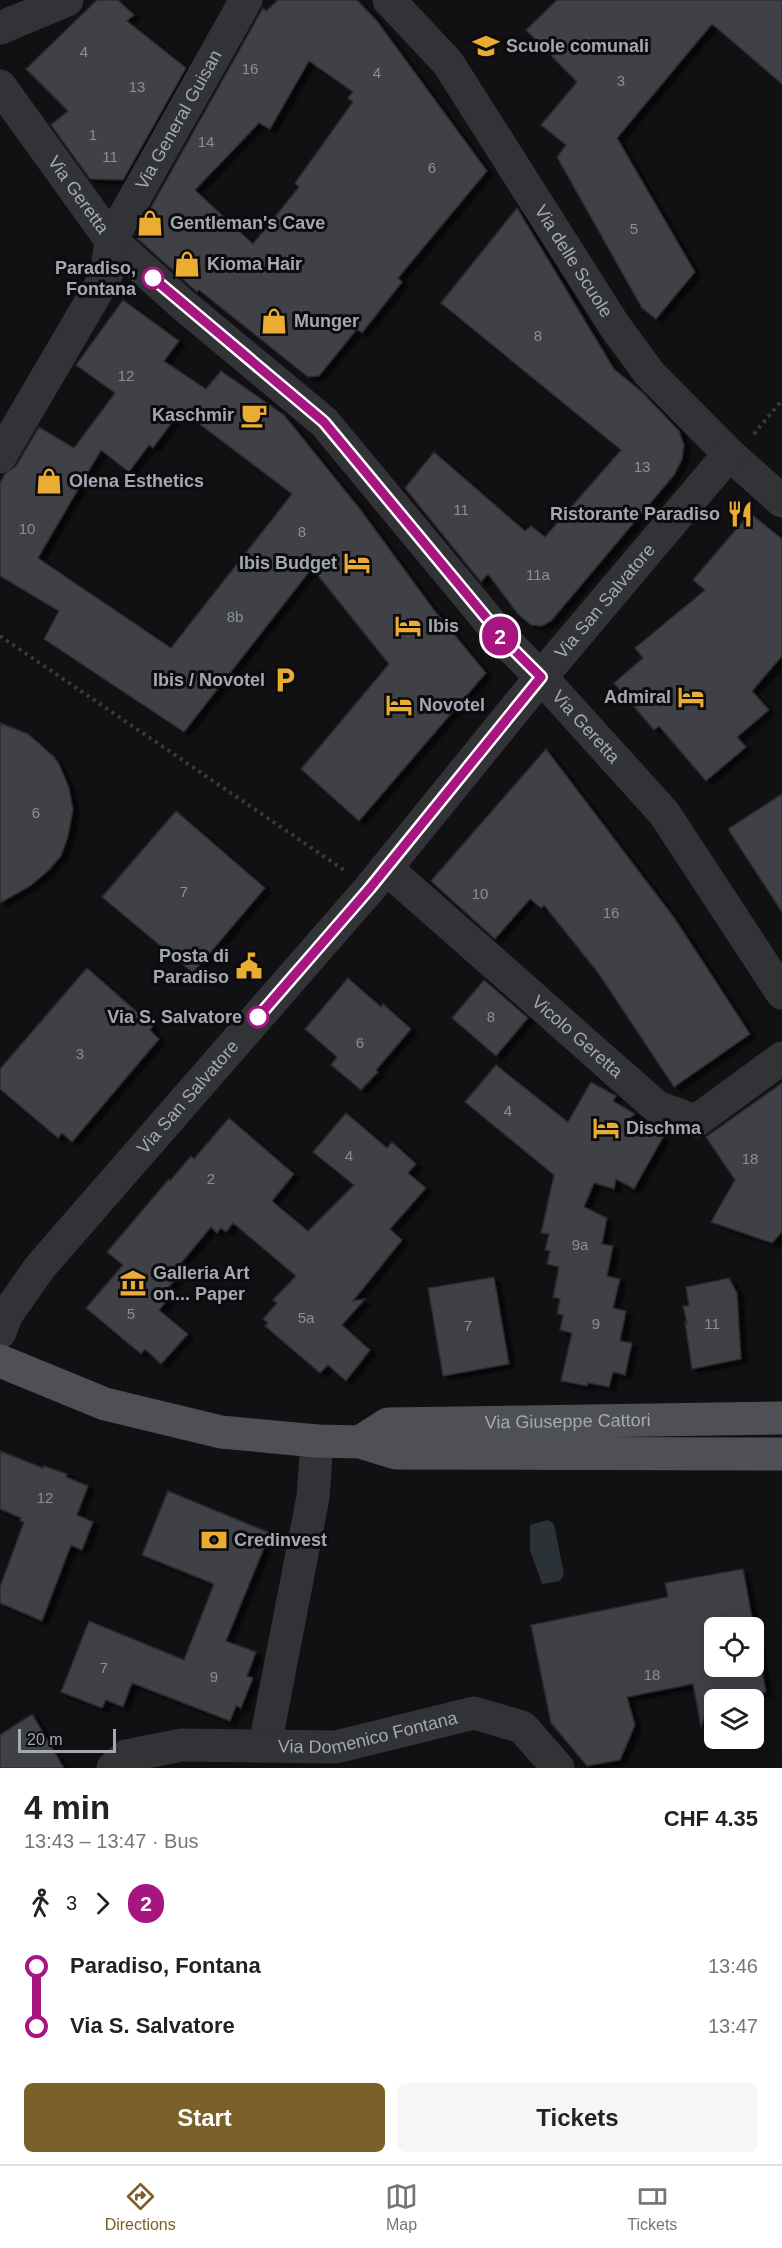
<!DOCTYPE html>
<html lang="en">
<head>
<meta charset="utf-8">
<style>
	body { margin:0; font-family:Helvetica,sans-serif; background:#f6f6f6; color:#222; height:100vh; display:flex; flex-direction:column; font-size:22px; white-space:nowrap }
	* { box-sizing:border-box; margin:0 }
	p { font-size:20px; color:#767676 }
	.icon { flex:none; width:33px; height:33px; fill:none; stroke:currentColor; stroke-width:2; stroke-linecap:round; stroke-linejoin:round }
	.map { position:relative; height:1768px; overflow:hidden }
	.panel { display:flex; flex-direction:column; background:#fff; flex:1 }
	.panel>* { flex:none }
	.badge { padding:0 12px; border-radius:20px; font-size:21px; line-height:39px }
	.buttons { position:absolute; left:704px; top:1617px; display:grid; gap:12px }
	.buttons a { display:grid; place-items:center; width:60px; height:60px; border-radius:9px; background:#fff; box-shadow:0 3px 15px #0003; font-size:30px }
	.scale { position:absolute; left:18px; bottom:15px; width:98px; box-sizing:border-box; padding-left:6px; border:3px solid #a3a8b3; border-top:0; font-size:16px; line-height:21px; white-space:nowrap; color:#a3a8b3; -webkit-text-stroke:4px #0c0c0e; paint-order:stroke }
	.map>.badge { position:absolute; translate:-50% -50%; box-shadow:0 0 0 3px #fff }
	.legs { display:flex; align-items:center; gap:9px; height:66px; padding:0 24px; font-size:20px }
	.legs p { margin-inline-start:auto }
	.overview { display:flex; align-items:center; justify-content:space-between; height:102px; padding:0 24px }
	h1 { font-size:33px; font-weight:700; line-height:45px }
	.cta { display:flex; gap:12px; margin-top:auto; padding:12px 24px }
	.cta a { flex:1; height:69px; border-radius:9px; background:#7c6029; color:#fff; font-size:24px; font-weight:700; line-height:69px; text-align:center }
	.cta a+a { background:#f6f6f6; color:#222 }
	ul { padding:0 24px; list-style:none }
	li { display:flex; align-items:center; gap:21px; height:60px; font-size:22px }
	li i { display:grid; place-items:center; width:9px; height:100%; margin:0 8px; background:currentColor }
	li i::after { content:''; width:15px; height:15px; margin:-8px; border:4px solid; border-radius:50%; background:#fff }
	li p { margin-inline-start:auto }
	li:first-child i { background:linear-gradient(#0000 50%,currentColor 0) }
	li:last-child i { background:linear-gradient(currentColor 50%,#0000 0) }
	.tab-bar { display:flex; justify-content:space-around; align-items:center; height:84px; border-top:2px solid #e0e0e0; background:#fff; font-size:16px; color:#767676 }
	.tab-bar a { display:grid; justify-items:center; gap:3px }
	.tab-bar .current { color:#7c6029 }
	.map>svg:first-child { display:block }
</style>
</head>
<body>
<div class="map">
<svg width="782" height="1768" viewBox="0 0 782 1768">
	<defs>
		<filter id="shadow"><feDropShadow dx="6" dy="4" stdDeviation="1.5" flood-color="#0009"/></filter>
	</defs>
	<rect width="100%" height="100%" fill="#111113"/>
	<path fill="#2a3238" d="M548,1520L554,1524L564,1574L560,1581L542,1584L530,1550V1525Z"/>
	<path fill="#404146" stroke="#2b2b2f" stroke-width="1.5" fill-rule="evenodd" filter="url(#shadow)" d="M97,0H118L134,15L127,21L186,68L123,180L90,179L51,125L68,111L26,69Z
		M278,0H357L377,21L487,171L398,278L402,282L362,333L357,329L319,376L308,377L199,290L197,292L137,238L136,234L263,8L266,11ZM309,61L353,92L348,98L353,102L295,183L299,187L253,244L195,190L259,123L270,129Z
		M557,0H782V84L712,24L617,138L695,272L656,319L642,308L557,157L566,145L541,125L577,82L526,30Z
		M517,208L614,369L642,392L679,431L684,445L682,459L674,475L551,621L542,626L531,625L518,614L488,574L481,582L405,488L434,452L525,531L531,526L545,537L621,450L441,303Z
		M123,300L179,341L164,361L206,389L221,371L284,415L360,509L434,610L486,673L359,821L301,769L389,664L312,568L184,732L44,639L59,611L0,576V483L5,474L16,466L39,427L74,448L115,393L76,365ZM181,410L292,494L171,648L38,558L101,450L129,472L149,445L153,448Z
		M750,513L782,539V656L752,691L769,710L737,737L746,747L706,781L659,726L654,730L614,683L643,658L635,648L705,590L693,580Z
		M0,723L28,734L54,757L59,764L69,788L73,810L68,836L61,856L48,871L30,886L0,903Z
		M546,749L675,919L750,1034L674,1087L599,974L544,905L541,908L530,899L495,939L431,881Z
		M782,794V912L728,829Z
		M176,811L265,888L193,973L102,897Z
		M87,968L153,1026L150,1030L159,1039L72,1142L62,1133L58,1138L0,1089V1069Z
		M348,978L381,1007L383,1004L411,1029L376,1070L378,1072L361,1090L331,1065L337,1057L305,1029Z
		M484,980L528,1018L496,1056L452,1018Z
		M496,1065L568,1122L591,1082L616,1096L613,1101L635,1114L630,1118L663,1137L634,1189L616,1179L614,1189L594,1183L584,1207L607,1218L602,1244L613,1246L607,1276L620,1279L613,1308L626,1311L620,1341L632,1343L625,1375L613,1372L609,1387L588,1383L587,1386L561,1381L572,1333L560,1330L563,1315L557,1314L560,1299L553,1297L559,1267L547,1264L550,1251L545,1250L549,1234L541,1233L554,1175L465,1102Z
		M782,1083V1232L772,1243L711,1222L735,1180L706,1137Z
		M346,1113L387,1148L392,1142L416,1164L408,1173L426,1188L390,1229L402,1240L353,1301L365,1299L342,1325L370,1350L346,1381L328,1365L320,1373L265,1326L268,1323L263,1319L277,1303L273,1300L296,1276L233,1223L226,1232L221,1228L217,1233L211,1227L176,1269L181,1273L166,1290L172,1295L159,1310L188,1334L161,1364L145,1349L141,1354L86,1308L123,1265L107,1252L169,1179L170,1181L191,1156L194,1159L229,1118L294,1174L272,1201L308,1231L354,1185L313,1152Z
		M494,1277L509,1364L443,1376L428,1288Z
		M729,1278L737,1293L741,1359L692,1369L685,1322L687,1323L683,1306H689L686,1287Z
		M0,1451L43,1468L44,1466L67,1474L66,1477L88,1486L77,1515L93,1522L82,1550L71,1545L42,1621L0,1603V1587L24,1522L20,1521L21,1518L0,1509Z
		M168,1491L270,1533L226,1641L256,1652L247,1676L253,1678L241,1708L236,1706L230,1721L132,1683L123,1707L106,1700L102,1708L61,1692L89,1621L184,1660L214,1584L142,1555Z
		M743,1569L766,1692L714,1700L712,1692L701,1727L693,1684L627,1697L635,1725L620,1760L587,1766L551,1723L531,1625L668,1597L665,1583ZM714,1628H753V1666H714Z
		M32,1714L64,1768H0V1735Z"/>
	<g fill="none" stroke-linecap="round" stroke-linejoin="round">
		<path stroke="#383a3e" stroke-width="4" stroke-dasharray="3 4.5" stroke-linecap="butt" d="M754,434L782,400
			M0,636L344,870"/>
		<g stroke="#323337" stroke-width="33">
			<path id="s1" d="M389,0L448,63L614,325L649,373L729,454L782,501"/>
			<path d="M0,28L67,0"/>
			<path id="s2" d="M0,86L111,240L181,303L324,422L508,644L541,677L664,813L782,993"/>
			<path id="s3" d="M0,457L106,276L111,240L246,0"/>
			<path id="s4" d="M386,868L657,1107L696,1121L782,1058"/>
			<path id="s5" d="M0,1332L7,1314L40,1267L370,888L541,677L729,454"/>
			<path d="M265,1745L313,1497L317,1441"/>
			<path id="s6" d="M113,1768L126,1756L182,1745L336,1747L474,1713L522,1727L558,1768"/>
		</g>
		<g stroke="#4e5056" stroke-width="33">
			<path d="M0,1361L105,1404L221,1432L317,1441L360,1442L396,1453L782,1454"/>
			<path id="s7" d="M360,1442L388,1424L782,1418"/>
		</g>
	</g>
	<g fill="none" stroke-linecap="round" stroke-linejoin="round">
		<g stroke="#fff" stroke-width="14">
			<path id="line-1" d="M153,278L324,422L508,644L541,677L370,888L258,1017"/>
		</g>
		<use href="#line-1" stroke="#a71580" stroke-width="9"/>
	</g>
	<defs>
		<g id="school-bare" transform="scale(2.07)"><path d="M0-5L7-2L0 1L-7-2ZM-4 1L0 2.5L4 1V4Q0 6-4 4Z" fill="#eaac32" stroke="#0c0c0e" stroke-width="2.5" paint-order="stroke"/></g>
		<g id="shop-bare" transform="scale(2.07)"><path d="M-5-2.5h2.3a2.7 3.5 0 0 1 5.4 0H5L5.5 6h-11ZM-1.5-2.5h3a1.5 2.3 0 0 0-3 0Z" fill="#eaac32" stroke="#0c0c0e" stroke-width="2.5" paint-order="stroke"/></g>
		<g id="cafe-bare" transform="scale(2.07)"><path d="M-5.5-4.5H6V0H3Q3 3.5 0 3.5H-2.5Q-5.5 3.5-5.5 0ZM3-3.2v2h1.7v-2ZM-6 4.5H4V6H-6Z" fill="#eaac32" stroke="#0c0c0e" stroke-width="2.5" paint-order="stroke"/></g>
		<g id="restaurant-bare" transform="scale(2.07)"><path d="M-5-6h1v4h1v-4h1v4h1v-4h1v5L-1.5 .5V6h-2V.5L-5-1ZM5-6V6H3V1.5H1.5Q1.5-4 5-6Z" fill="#eaac32" stroke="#0c0c0e" stroke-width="2.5" paint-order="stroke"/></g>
		<g id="hotel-bare" transform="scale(2.07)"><path d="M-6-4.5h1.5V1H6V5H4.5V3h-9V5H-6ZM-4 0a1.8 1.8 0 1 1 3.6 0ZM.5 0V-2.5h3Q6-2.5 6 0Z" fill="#eaac32" stroke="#0c0c0e" stroke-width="2.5" paint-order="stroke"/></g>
		<g id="parking-bare" transform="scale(2.07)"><path d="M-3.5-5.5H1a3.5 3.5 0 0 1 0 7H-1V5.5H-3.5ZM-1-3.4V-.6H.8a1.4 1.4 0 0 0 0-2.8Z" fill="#eaac32" stroke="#0c0c0e" stroke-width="2.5" paint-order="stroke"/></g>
		<g id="civic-bare" transform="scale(2.07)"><path d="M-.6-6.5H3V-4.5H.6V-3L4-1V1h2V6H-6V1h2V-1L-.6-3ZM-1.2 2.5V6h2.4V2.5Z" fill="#eaac32" stroke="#0c0c0e" stroke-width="2.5" paint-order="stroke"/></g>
		<g id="museum-bare" transform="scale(2.07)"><path d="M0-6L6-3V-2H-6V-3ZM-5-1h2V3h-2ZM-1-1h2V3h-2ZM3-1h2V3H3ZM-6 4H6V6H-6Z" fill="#eaac32" stroke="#0c0c0e" stroke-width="2.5" paint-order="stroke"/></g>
		<g id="bank-bare" transform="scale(2.07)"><path d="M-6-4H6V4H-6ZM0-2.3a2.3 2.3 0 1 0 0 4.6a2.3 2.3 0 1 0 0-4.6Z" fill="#eaac32" stroke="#0c0c0e" stroke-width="2.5" paint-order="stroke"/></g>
	</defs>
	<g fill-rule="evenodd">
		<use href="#school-bare" x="486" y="46"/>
		<use href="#shop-bare" x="150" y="223"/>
		<use href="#shop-bare" x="187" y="264"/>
		<use href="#shop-bare" x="274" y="321"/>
		<use href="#cafe-bare" x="254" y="415"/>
		<use href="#shop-bare" x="49" y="481"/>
		<use href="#restaurant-bare" x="740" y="514"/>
		<use href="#hotel-bare" x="357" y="563"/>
		<use href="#hotel-bare" x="408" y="626"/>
		<use href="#parking-bare" x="285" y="680"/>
		<use href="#hotel-bare" x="691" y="697"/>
		<use href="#hotel-bare" x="399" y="705"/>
		<use href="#civic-bare" x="249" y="966"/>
		<use href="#hotel-bare" x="606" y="1128"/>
		<use href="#museum-bare" x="133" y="1283"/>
		<use href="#bank-bare" x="214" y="1540"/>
	</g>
	<g fill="#fff" stroke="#a71580" stroke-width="3">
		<circle cx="153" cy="278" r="10"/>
		<circle cx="258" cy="1017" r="10"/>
	</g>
	<g text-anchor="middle" stroke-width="6" stroke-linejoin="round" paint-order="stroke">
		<g font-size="15" fill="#8a8e98">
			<text x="84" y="57">4</text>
			<text x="250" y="74">16</text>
			<text x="377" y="78">4</text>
			<text x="621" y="86">3</text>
			<text x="137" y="92">13</text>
			<text x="93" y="140">1</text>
			<text x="206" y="147">14</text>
			<text x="110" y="162">11</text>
			<text x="432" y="173">6</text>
			<text x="634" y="234">5</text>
			<text x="538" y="341">8</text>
			<text x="126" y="381">12</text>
			<text x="642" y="472">13</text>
			<text x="461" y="515">11</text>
			<text x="27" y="534">10</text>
			<text x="302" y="537">8</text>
			<text x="538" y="580">11a</text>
			<text x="235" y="622">8b</text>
			<text x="36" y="818">6</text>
			<text x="184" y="897">7</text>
			<text x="480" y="899">10</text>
			<text x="611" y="918">16</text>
			<text x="491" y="1022">8</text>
			<text x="360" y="1048">6</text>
			<text x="80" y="1059">3</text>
			<text x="508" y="1116">4</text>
			<text x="349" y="1161">4</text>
			<text x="750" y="1164">18</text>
			<text x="211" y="1184">2</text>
			<text x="580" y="1250">9a</text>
			<text x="131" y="1319">5</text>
			<text x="306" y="1323">5a</text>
			<text x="596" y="1329">9</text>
			<text x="712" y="1329">11</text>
			<text x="468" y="1331">7</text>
			<text x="45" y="1503">12</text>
			<text x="104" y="1673">7</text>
			<text x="652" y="1680">18</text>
			<text x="214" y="1682">9</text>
		</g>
		<g font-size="18" font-weight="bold" fill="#a3a8b3" stroke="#0c0c0e" text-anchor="start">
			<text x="506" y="52">Scuole comunali</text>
			<text x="170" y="229">Gentleman's Cave</text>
			<text x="207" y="270">Kioma Hair</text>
			<text x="294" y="327">Munger</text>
			<text x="234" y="421" text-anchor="end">Kaschmir</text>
			<text x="69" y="487">Olena Esthetics</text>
			<text x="720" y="520" text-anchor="end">Ristorante Paradiso</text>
			<text x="337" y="569" text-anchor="end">Ibis Budget</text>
			<text x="428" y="632">Ibis</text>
			<text x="265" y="686" text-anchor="end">Ibis / Novotel</text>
			<text x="671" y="703" text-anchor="end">Admiral</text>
			<text x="419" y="711">Novotel</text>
			<text x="229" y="962" text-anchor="end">Posta di<tspan x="229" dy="21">Paradiso</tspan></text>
			<text x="626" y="1134">Dischma</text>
			<text x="153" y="1279">Galleria Art<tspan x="153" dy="21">on... Paper</tspan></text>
			<text x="234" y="1546">Credinvest</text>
		</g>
		<g font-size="18" fill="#a3a8b3" stroke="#0c0c0e">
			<text dy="6" stroke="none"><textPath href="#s3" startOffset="384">Via General Guisan</textPath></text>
			<text dy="6" stroke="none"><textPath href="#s2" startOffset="134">Via Geretta</textPath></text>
			<text dy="6" stroke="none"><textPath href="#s1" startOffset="321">Via delle Scuole</textPath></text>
			<text dy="6" stroke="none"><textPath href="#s5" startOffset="950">Via San Salvatore</textPath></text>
			<text dy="6" stroke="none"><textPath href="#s2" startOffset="872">Via Geretta</textPath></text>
			<text dy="6" stroke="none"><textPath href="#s4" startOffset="255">Vicolo Geretta</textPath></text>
			<text dy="6" stroke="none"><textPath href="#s5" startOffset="302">Via San Salvatore</textPath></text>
			<text dy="6" stroke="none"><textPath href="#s7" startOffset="213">Via Giuseppe Cattori</textPath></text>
			<text dy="6" stroke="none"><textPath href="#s6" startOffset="262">Via Domenico Fontana</textPath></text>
		</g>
		<g font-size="18" font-weight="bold" fill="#a3a8b3" stroke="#0c0c0e" text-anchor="end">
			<text x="136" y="274">Paradiso,<tspan x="136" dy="21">Fontana</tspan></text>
			<text x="242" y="1023">Via S. Salvatore</text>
		</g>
	</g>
</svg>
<div class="buttons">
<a><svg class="icon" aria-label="locate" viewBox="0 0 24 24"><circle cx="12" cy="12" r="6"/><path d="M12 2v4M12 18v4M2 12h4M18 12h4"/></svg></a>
<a><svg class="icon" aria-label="layers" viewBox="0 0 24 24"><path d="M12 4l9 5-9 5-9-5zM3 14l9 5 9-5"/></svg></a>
</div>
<div class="scale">20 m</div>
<b class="badge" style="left:500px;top:636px;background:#a71580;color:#fff">2</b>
</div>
<section class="panel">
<div class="overview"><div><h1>4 min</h1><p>13:43 – 13:47 · Bus</p></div><b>CHF 4.35</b></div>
<div class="legs"><svg class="icon" aria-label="walk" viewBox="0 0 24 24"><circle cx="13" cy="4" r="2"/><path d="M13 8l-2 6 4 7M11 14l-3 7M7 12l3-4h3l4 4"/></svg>3<svg class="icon" aria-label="forward" viewBox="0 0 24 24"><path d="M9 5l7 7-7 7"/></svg><b class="badge" style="background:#a71580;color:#fff">2</b></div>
<ul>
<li><i style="color:#a71580"></i><b>Paradiso, Fontana</b><p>13:46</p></li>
<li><i style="color:#a71580"></i><b>Via S. Salvatore</b><p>13:47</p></li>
</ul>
<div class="cta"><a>Start</a><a>Tickets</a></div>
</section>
<nav class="tab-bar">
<a class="current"><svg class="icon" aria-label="directions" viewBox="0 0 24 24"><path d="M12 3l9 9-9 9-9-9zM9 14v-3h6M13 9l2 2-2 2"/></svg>Directions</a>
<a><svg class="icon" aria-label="map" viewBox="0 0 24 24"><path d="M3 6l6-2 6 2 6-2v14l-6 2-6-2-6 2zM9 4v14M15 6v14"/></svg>Map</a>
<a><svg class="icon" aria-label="tickets" viewBox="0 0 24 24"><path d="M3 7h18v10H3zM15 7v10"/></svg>Tickets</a>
</nav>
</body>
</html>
